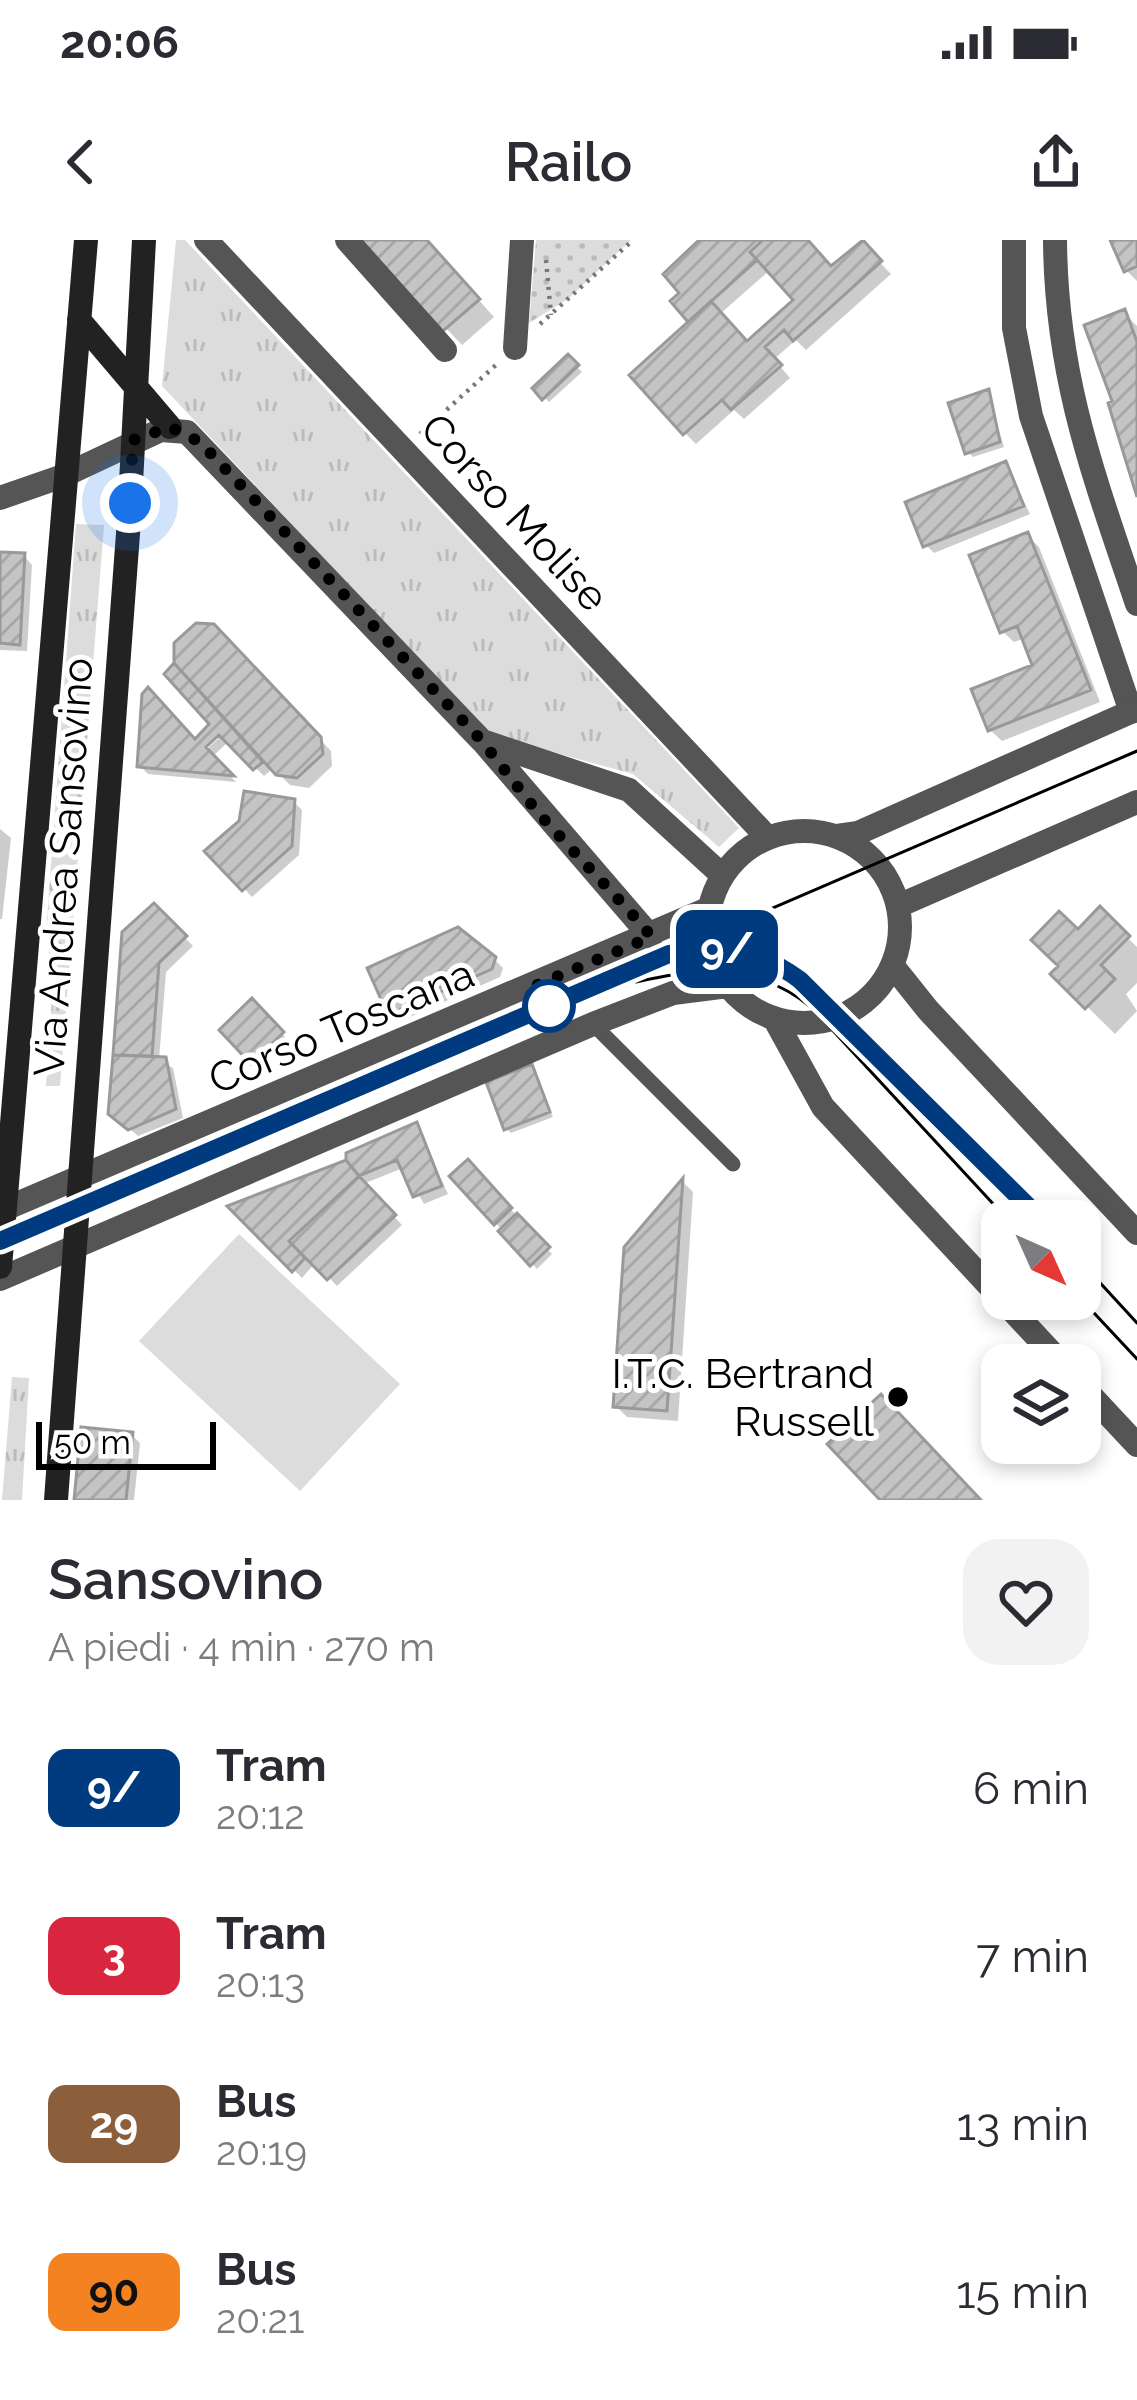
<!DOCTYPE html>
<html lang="it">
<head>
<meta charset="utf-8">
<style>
	body { margin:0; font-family:Raleway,sans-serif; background:#f2f2f3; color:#2b2b33; height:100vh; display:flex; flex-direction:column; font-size:45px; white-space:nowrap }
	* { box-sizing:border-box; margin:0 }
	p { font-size:39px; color:#7c7c81 }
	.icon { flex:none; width:66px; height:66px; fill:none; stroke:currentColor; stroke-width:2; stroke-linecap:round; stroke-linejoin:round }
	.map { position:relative; height:1260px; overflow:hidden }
	.panel { display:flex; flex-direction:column; background:#fff; flex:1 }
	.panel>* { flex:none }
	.badge { padding:0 24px; border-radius:18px; font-size:42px; line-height:78px }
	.needle { width:78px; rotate:135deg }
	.fabs { position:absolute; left:981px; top:960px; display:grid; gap:24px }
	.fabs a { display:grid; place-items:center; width:120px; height:120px; border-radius:24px; background:#fff; box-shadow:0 6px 18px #0003; font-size:60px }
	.scale { position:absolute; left:36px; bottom:30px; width:180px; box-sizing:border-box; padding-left:12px; border:6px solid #000; border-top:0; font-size:33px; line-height:42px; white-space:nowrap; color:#000; -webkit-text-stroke:9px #fff; paint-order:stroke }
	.you { position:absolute; width:60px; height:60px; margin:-30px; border:9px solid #fff; border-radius:50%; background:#1a73e8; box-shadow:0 0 0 18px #1a73e833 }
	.map>.badge { position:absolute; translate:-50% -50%; box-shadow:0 0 0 6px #fff }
	.round { display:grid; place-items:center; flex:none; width:126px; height:126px; border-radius:36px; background:#f2f2f3 }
	.summary { display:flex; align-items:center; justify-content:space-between; height:204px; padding:0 48px }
	h1 { font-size:57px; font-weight:600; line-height:90px }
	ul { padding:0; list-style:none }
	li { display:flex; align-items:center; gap:36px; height:168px; padding:0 48px }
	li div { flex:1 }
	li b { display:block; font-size:45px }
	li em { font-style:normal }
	li .badge { min-width:132px; font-weight:700; text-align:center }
	.status { display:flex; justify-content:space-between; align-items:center; height:84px; padding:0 60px; background:#fff; direction:ltr }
	.status svg { height:33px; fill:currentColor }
	header { display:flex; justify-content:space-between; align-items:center; height:156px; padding:0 48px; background:#fff; font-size:54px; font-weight:600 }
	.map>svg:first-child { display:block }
</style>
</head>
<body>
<div class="status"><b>20:06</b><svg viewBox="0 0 49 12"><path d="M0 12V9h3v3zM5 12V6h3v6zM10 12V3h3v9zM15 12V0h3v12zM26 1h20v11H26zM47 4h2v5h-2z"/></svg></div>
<header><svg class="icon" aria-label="back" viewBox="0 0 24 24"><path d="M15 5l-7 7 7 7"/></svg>Railo<svg class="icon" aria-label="share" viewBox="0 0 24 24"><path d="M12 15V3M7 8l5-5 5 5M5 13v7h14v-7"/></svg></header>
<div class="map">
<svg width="1137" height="1260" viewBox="0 0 1137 1260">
	<defs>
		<pattern id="grass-tufts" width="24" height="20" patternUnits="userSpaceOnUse" patternTransform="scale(3)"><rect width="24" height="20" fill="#dcdcdc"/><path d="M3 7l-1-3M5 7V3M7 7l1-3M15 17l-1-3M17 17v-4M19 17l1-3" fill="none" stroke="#bbb"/></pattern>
		<pattern id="park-dots" width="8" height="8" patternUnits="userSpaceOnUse" patternTransform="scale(3)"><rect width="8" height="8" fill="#dcdcdc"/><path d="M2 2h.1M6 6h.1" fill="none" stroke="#bbb" stroke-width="1.8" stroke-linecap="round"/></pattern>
		<pattern id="building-hatch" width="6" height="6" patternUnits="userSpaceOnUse" patternTransform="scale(3)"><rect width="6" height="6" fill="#c4c4c4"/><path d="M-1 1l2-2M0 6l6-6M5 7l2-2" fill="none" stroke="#a7a7a7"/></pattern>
	</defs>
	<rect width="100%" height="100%" fill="#fff"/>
	<path fill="url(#grass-tufts)" d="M176,0H185L739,588L719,607L633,534L490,495L162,146Z
		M76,284L104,285L60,846H46L53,742L46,693Z
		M12,1137L29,1138L22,1260H2Z"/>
	<path fill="url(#park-dots)" d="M536,0H631L568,59L529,83Z"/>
	<path fill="#dcdcdc" d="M239,994L400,1144L300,1251L139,1101Z"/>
	<path fill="#0003" fill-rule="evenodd" d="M362,0H425L494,77L462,105Z
		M703,0H806L831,29L861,3L891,34L806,110L796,100L774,119L790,138L744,179L734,170L696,204L685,193L693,82L684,53ZM770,30L797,60L747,104L720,74Z
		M1113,0H1137V41L1127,31Z
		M1124,73L1137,86V251Z
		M568,118L582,132L549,162L536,149Z
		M988,153L1004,207L973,217L968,212Z
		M1005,224L1030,274L934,313L926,305Z
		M1028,296L1039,307L1100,462L1002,501L990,490L1036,427L1025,398L1014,402L1002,391Z
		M0,315L24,316L32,325L27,411L0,410Z
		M213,386L331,511L332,526L309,548L290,545L273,528L264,536L229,501L212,517L236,542L148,534L140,526L196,503L213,484L183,437ZM228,482L232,486L206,510L213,496Z
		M294,562L302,570L299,615L252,657L209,611Z
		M0,589L11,598L2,679H0Z
		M154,667L193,706L166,732L159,820L173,828L183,878L138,896L111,873L125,693Z
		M1100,671L1137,707V743L1126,754L1137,771L1115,794L1054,734L1078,693Z
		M494,719L503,728L500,737L399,782L391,773Z
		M252,762L287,799L258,826L223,790Z
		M531,828L553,877L511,893L506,888Z
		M416,885L448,954L424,964L403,928L363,944L402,985L337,1046L315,1023L302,1038L232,968L349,922Z
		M468,923L552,1014L537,1029L453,936Z
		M684,943L693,952L678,1181L627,1177L616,1166L627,1008Z
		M131,1194L140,1203L134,1260H77Z"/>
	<path fill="url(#building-hatch)" stroke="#999" stroke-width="3" d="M358,0H427L480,59L443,91Z
		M763,0H808L831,26L863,0L882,21L793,101L784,90L765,107L782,125L731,170L722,160L683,195L629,135L711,61L747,101L793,60L750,12Z
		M763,0L750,12L757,20L688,82L670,61L679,53L663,34L699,0Z
		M1110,0H1137V26L1124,32Z
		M1125,69L1137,102V257L1108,163L1112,161L1084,85Z
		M568,114L579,125L542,160L532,148Z
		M989,149L1000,202L965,214L948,163Z
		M1006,221L1024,266L923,307L905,262Z
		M1028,292L1091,450L988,491L971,449L1032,425L1017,386L1000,393L969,315Z
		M0,312L25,313L20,405L0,403Z
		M196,383L214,384L321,497L323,514L297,538L276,535L174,423V403Z
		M174,423L263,522L253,530L219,495L206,507L234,536L137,527L142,454L148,447L195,499L209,484L164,434Z
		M244,551L295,559L292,606L242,651L204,611L239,581Z
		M154,663L187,696L159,723L152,816L113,815L122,692Z
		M1100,666L1130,696L1101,725L1115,739L1085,769L1050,734L1058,726L1031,700L1059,671L1078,689Z
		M458,687L496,717L492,729L388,775L367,728Z
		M252,758L284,792L251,824L219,790Z
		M113,815L166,817L176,869L128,890L108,874Z
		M532,824L550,872L504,890L486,842Z
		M417,882L442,946L413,957L397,920L359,936L346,920V913Z
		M468,919L512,968L494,985L449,936Z
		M346,920L359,936L289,1001L305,1018L292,1032L227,966Z
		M359,936L396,975L327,1040L289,1001Z
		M683,938L667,1171L613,1167L624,1007Z
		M517,973L550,1007L530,1026L498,991Z
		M881,1154L981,1260H880L827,1204Z
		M81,1187L133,1192L126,1260H74Z"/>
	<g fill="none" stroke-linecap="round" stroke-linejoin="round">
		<path stroke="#777" stroke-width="4.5" stroke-dasharray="3 6" stroke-linecap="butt" d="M546,20L551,75
			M540,84L633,0
			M420,194L496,125"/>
		<path stroke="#555" stroke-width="15" d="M593,784L733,924"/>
		<path stroke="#555" stroke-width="24" d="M347,0L445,110
			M1014,0V88L1031,176L1131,472
			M1055,0C1056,138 1094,236 1137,364
			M515,108L522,0
			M0,258L63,236"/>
		<path stroke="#555" stroke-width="24" d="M206,0L768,598
			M63,236L161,190L187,192L482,501L629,550L723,636
			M484,503L651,697
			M708 687a96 96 0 1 1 192 0a96 96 0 1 1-192 0Z
			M837,596L858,593L1137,469
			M898,666L1137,562
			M892,725L928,770L1137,993
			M774,778L823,867L1063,1125
			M0,971L710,668
			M0,1039L593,784L673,753L728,746
			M1080,1144L1137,1205"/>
		<path stroke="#222" stroke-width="24" d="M79,80L170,187
			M0,1027L86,0
			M56,1260L129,280L144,0"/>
		<path stroke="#000" stroke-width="3" d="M693,710C740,703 777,720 812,751
			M636,742C702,727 756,722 812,768L1009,981
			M915,860L977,910L1043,981
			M0,1001L1137,511
			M1080,1021L1137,1083
			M1080,1058L1137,1119"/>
	</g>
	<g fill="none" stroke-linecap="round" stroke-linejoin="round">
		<g stroke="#fff" stroke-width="27">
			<path id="line" d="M0,1001L669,714C718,704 759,709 800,740L1043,981"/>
		</g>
		<use href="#line" stroke="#003b80" stroke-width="18"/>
		<path stroke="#000" stroke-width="12" stroke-dasharray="0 21.6" d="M130,263L133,200L170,187L200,202L482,501L539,574L645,688L651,697L525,750L549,766"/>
	</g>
	<circle fill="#fff" stroke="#003b80" stroke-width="6" cx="549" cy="766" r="24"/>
	<circle fill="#000" stroke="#fff" stroke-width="4.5" cx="898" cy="1157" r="12"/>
	<g text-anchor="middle" stroke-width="10" stroke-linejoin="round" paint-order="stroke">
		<g font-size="42" fill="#000" stroke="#fff">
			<text transform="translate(515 272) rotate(47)" y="15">Corso Molise</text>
			<text transform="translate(63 627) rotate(-86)" y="15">Via Andrea Sansovino</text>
			<text transform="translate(341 786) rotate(-23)" y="15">Corso Toscana</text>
		</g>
		<g font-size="42" fill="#000" stroke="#fff" text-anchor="end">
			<text x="874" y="1148">I.T.C. Bertrand<tspan x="874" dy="48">Russell</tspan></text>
		</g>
	</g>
</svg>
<div class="fabs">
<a><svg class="needle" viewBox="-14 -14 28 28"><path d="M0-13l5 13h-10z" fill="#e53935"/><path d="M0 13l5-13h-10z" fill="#7c7c81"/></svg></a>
<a><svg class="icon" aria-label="layers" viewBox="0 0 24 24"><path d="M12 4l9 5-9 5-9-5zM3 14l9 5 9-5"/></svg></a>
</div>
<div class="scale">50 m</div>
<div class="you" style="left:130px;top:263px"></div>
<b class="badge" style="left:727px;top:709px;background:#003b80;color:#fff">9/</b>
</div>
<section class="panel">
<div class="summary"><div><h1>Sansovino</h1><p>A piedi · 4 min · 270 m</p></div><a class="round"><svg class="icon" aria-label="heart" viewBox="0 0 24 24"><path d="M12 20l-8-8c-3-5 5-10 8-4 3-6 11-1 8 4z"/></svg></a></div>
<ul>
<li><span class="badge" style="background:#003b80;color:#fff">9/</span><div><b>Tram</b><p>20:12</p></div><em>6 min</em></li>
<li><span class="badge" style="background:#d7263d;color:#fff">3</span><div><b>Tram</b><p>20:13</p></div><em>7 min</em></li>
<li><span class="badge" style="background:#8b5e3c;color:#fff">29</span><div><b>Bus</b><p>20:19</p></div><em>13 min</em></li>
<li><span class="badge" style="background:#f58220;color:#111">90</span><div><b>Bus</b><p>20:21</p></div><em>15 min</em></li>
</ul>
</section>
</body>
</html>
